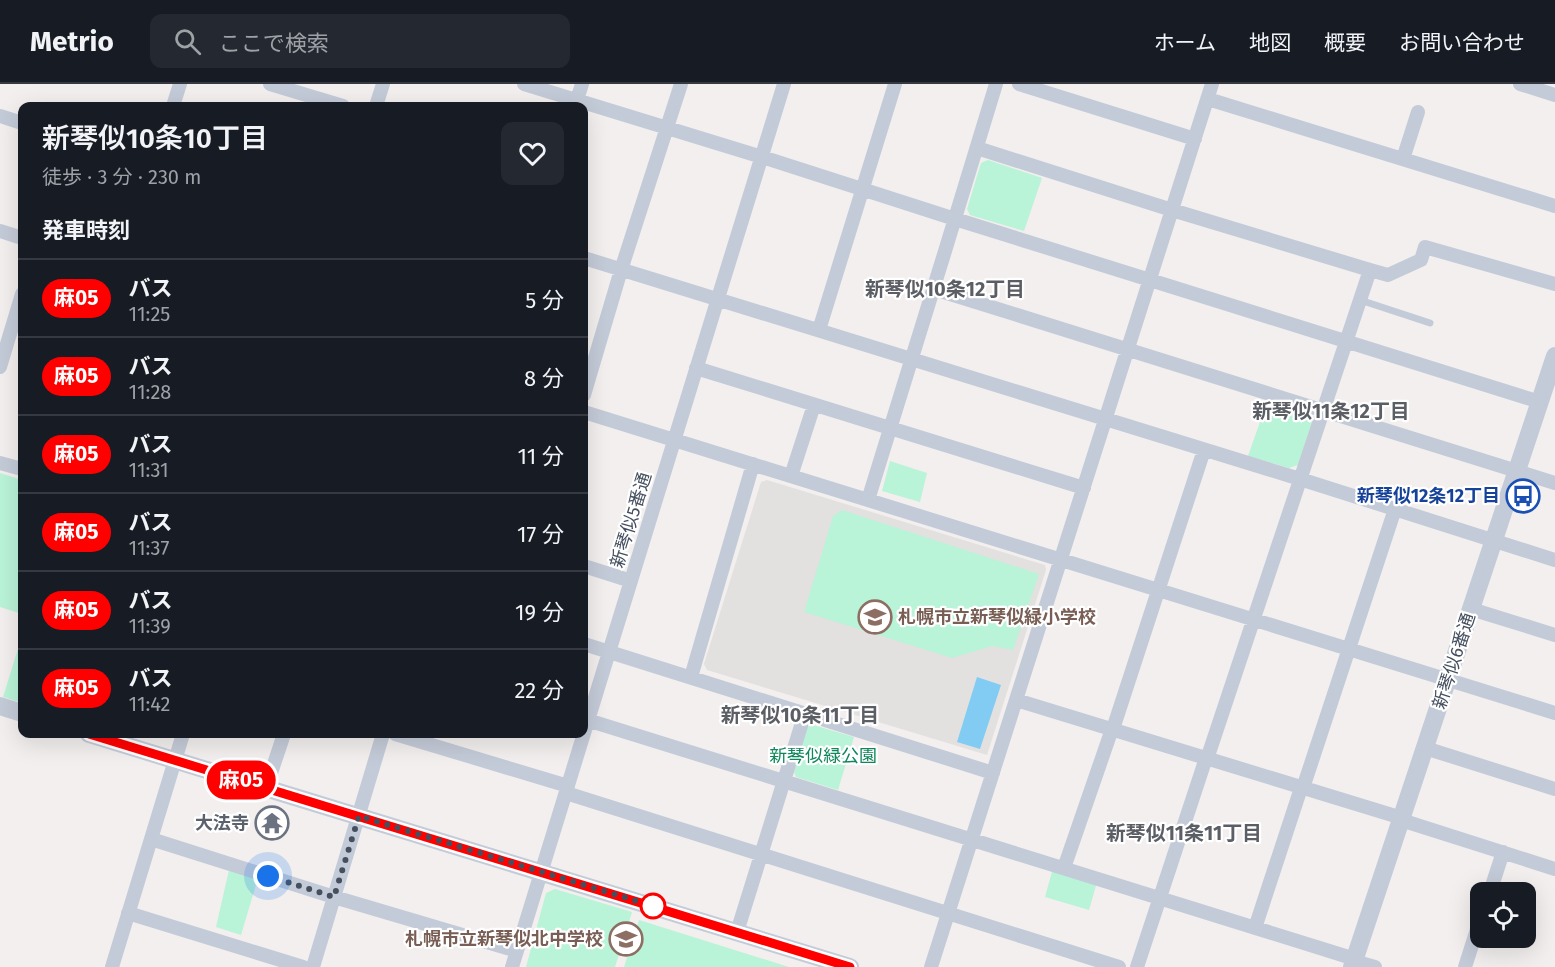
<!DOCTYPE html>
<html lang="ja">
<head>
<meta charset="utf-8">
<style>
	body { margin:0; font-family:"Fira Sans","Noto Sans JP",sans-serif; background:#242831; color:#f1f3f6; height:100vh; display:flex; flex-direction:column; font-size:22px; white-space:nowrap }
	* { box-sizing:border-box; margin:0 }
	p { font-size:20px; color:#9ea1a6 }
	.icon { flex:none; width:33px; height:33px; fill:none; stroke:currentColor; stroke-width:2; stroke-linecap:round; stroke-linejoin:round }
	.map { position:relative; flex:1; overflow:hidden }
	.sheet { position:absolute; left:18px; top:18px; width:570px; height:636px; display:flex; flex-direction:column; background:#171b24; border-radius:12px; box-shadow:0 6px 24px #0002 }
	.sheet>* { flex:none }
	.badge { padding:0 12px; border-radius:20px; font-size:21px; line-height:39px }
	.buttons { position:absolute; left:1470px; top:798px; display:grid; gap:12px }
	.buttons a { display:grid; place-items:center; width:66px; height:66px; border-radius:12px; background:#171b24; box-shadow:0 6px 24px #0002; font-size:30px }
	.you { position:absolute; width:30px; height:30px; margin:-15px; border:4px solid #fff; border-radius:50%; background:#1a73e8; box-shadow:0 0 0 9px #1a73e833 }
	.map>.badge { position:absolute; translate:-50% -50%; box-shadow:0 0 0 3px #fff }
	h2 { padding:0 24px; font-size:22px; line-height:54px }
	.round { display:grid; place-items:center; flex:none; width:63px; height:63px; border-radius:12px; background:#242831 }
	.summary { display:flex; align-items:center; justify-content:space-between; height:102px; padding:0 24px }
	h1 { font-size:28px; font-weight:600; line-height:45px }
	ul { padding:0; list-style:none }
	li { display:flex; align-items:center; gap:18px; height:78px; padding:0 24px; border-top:2px solid #363941 }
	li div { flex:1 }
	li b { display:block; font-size:22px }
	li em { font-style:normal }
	li .badge { min-width:66px; font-weight:700; text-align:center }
	header { display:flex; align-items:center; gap:36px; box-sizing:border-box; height:84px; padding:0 30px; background:#171b24; border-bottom:2px solid #363941 }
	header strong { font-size:28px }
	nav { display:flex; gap:33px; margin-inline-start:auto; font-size:21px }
	.search { width:420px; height:54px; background:#242831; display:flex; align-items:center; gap:15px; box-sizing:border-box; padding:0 21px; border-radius:12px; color:#9ea1a6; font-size:22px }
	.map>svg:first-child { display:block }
</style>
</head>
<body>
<header>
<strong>Metrio</strong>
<div class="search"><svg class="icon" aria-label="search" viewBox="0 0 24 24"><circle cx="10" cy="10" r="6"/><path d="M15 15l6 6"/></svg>ここで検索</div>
<nav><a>ホーム</a><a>地図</a><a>概要</a><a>お問い合わせ</a></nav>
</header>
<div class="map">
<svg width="1555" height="883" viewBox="0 0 1555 883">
	<rect width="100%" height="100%" fill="#f2efee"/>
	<path fill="#e3e0e0" d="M767,396L1045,481L1046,486L987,671L707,586L704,580L761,398Z"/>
	<path fill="#b9f3d8" d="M988,76L1042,94L1024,147L970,131L967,125L981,79Z
		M1267,318L1310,331L1312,338L1298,381L1289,384L1248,372Z
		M890,377L927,389L920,418L882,407Z
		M0,389L22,396V530L0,523Z
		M842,426L1039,490L1013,566L992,562L952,574L804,528L833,432Z
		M22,552V619L3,613Z
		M813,641L854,653L838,706L796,693L794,688L806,643Z
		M1053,784L1097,798L1089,826L1045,813Z
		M229,786L258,794L241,851L216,843Z
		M555,805L632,828L615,883H526L546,809Z
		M639,836L789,883H624Z"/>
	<path fill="#82ccf4" d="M977,593L1001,601L980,665L957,658Z"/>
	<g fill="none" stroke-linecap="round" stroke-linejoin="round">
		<path stroke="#c4cbd8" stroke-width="7" d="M1360,216L1430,239"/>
		<path stroke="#c4cbd8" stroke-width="14" d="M270,0L343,22
			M524,0L762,73L955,135L1540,318
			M1019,0L1195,55
			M1520,0L1555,11
			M1208,15L1555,122
			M577,16L582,0
			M173,22L180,0
			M376,22L383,0
			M0,32L22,39
			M977,64L1172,126L1370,186L1207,675
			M1403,75L1418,28
			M0,147L22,154
			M584,174L1300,395L1555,476
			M1370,186L1388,191L1421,176L1425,163L1555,200
			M934,205L1555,399
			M819,246L895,0
			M0,283L22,210
			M696,284L1084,404
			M584,311L621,186L681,0
			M584,328L1555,629
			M0,379L22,385
			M791,392L814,321
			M868,416C911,277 954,139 996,0
			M584,482L631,497
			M1471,525L1555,551
			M584,560L993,689
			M691,593L753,380
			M1016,616L1402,734
			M584,635L1355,875
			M1113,645L1204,366
			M395,650L568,702
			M1425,664L1555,705
			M266,704L284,650
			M1303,704L1395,425
			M566,709L1119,883
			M1401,736L1555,785
			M151,755L334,813L517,867
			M1064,784L1112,645
			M1490,808L1503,768
			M128,829L303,883
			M1255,844L1301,704
			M737,848L805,629
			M1354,877L1375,883
			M112,883L183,650
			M313,883L383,650
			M512,883L784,0
			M931,883L1212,0
			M1137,883L1206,674
			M1465,883L1480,836"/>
		<path stroke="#c4cbd8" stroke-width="18" d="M0,622L22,629
			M89,650L850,883
			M1352,883L1555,272"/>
	</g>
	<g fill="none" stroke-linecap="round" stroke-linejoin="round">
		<g stroke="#fff" stroke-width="14">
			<path id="line" d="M89,650L850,883"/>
		</g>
		<use href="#line" stroke="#f00" stroke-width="9"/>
		<path stroke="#454f5e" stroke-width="6" stroke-dasharray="0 10.8" d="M268,792L334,813L359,732L653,822"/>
	</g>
	<defs>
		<g id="bus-ring" transform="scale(1.725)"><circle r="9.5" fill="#fff" stroke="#1a4fb4" stroke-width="1.5"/><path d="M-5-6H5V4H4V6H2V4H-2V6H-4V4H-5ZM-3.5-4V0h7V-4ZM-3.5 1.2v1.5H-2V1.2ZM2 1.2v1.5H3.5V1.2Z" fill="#1a4fb4"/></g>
		<g id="school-ring" transform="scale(1.725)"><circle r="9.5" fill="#fff" stroke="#8d6e63" stroke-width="1.5"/><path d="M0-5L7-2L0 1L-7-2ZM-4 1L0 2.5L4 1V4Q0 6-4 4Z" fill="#8d6e63"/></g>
		<g id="temple-ring" transform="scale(1.725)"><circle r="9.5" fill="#fff" stroke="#6b7280" stroke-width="1.5"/><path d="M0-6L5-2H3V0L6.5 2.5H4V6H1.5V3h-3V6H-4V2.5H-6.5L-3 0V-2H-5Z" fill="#6b7280"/></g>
	</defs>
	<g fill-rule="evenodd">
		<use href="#bus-ring" x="1523" y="412"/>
		<use href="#school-ring" x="875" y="533"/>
		<use href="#temple-ring" x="272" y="739"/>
		<use href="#school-ring" x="626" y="855"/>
	</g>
	<circle fill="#fff" stroke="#f00" stroke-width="3" cx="653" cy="822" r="12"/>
	<g text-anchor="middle" stroke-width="4.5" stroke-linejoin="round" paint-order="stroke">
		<g font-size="18" font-weight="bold" fill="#164399" stroke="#fff" text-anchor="end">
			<text x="1500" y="418">新琴似12条12丁目</text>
		</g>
		<g font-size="18" fill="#454f5e" stroke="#fff">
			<text transform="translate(631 436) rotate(-73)" y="6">新琴似5番通</text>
			<text transform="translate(1454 577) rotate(-72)" y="6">新琴似6番通</text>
		</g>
		<g font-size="18" font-weight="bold" fill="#785e54" stroke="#fff" text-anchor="start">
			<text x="898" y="539">札幌市立新琴似緑小学校</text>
			<text x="603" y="861" text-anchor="end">札幌市立新琴似北中学校</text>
		</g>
		<g font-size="18" fill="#0f865b" stroke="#fff">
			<text x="823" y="678">新琴似緑公園</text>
		</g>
		<g font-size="18" font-weight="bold" fill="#5b616d" stroke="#fff" text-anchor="end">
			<text x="249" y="745">大法寺</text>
		</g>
		<g font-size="20" font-weight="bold" fill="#5b5e64" stroke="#fff">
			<text x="945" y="212">新琴似10条12丁目</text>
			<text x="1331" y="334">新琴似11条12丁目</text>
			<text x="800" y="638">新琴似10条11丁目</text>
			<text x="1184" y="756">新琴似11条11丁目</text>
		</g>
	</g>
</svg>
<div class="buttons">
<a><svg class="icon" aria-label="locate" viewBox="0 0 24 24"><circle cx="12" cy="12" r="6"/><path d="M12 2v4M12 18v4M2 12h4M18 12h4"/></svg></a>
</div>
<div class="you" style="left:268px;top:792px"></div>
<b class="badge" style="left:241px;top:696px;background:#f00;color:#fff">麻05</b>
<section class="sheet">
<div class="summary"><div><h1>新琴似10条10丁目</h1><p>徒歩 · 3 分 · 230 m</p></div><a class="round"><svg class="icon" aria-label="heart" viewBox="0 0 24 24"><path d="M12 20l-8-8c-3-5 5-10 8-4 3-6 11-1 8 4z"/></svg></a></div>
<h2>発車時刻</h2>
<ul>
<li><span class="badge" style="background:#f00;color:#fff">麻05</span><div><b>バス</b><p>11:25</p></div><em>5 分</em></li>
<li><span class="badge" style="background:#f00;color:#fff">麻05</span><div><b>バス</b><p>11:28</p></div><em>8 分</em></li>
<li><span class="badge" style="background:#f00;color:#fff">麻05</span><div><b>バス</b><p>11:31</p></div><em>11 分</em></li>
<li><span class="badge" style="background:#f00;color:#fff">麻05</span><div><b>バス</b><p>11:37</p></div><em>17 分</em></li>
<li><span class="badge" style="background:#f00;color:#fff">麻05</span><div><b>バス</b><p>11:39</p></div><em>19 分</em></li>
<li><span class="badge" style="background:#f00;color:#fff">麻05</span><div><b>バス</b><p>11:42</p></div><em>22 分</em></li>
</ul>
</section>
</div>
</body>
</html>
